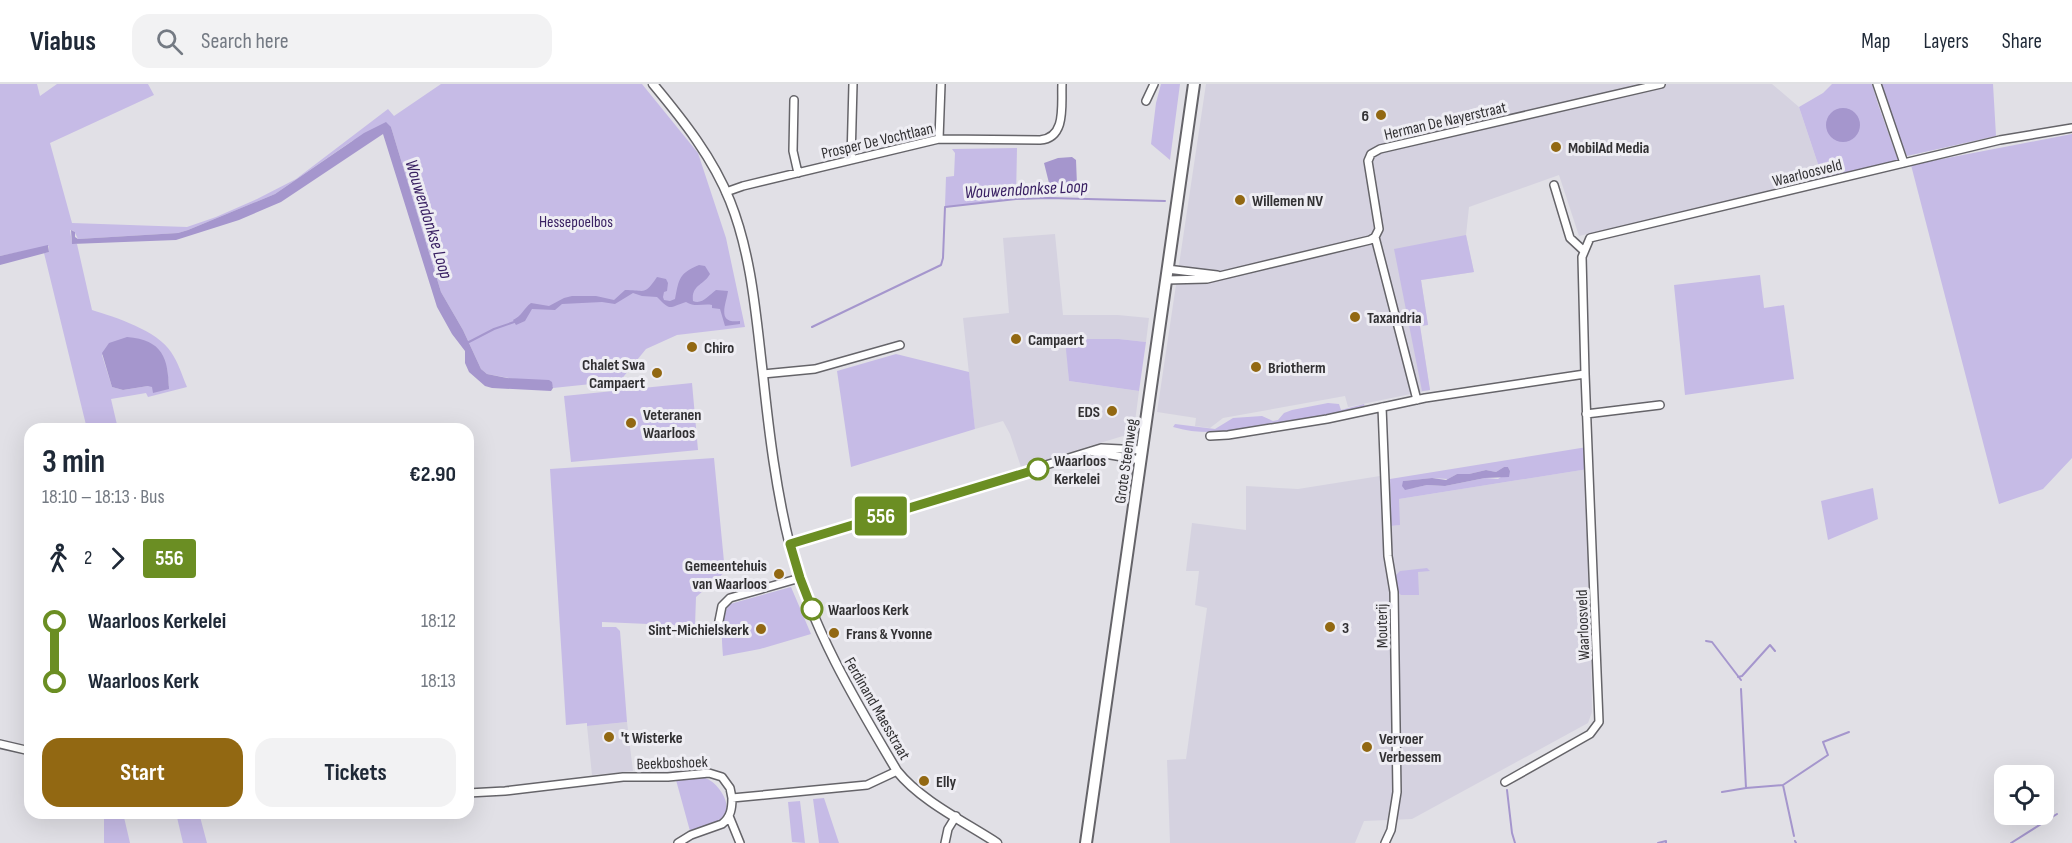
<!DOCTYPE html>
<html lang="en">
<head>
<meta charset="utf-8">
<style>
	body { margin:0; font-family:"Sofia Sans Condensed",sans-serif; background:#f2f2f3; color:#1f2937; height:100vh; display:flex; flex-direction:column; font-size:22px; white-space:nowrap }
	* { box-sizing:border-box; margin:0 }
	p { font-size:20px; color:#747a83 }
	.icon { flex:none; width:33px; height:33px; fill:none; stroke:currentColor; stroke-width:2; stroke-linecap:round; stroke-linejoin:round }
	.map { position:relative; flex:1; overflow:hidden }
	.details { position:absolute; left:24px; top:339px; width:450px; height:396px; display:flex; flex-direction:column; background:#fff; border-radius:18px; box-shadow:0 6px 24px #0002 }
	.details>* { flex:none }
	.badge { padding:0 12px; border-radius:4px; font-size:21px; line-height:39px }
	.buttons { position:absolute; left:1994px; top:681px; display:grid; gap:12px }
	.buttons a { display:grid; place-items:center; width:60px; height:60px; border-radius:12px; background:#fff; box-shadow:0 6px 24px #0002; font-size:30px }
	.map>.badge { position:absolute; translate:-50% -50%; box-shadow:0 0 0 3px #fff }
	.legs { display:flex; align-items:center; gap:9px; height:66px; padding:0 18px; font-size:20px }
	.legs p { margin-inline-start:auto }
	.summary { display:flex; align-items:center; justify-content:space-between; height:102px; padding:0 18px }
	h1 { font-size:33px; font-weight:700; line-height:45px }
	.button { display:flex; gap:12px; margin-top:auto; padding:12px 18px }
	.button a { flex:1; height:69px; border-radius:18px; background:#926812; color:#fff; font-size:24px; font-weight:700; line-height:69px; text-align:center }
	.button a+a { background:#f2f2f3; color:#1f2937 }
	ul { padding:0 18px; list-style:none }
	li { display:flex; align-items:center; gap:21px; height:60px; font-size:22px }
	li i { display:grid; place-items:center; width:9px; height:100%; margin:0 8px; background:currentColor }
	li i::after { content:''; width:15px; height:15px; margin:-8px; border:4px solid; border-radius:50%; background:#fff }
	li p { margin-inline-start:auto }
	li:first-child i { background:linear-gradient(#0000 50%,currentColor 0) }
	li:last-child i { background:linear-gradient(currentColor 50%,#0000 0) }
	header { display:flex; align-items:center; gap:36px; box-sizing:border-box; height:84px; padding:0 30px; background:#fff; border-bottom:2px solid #e0e1e3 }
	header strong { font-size:28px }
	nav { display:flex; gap:33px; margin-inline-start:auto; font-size:21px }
	.search { width:420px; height:54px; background:#f2f2f3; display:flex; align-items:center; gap:15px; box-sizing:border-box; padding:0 21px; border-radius:18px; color:#747a83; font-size:22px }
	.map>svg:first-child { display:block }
</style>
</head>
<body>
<header>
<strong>Viabus</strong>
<div class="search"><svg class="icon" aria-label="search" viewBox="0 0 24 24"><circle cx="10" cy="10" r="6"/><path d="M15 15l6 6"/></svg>Search here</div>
<nav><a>Map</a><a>Layers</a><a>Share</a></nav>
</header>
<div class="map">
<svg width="2072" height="759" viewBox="0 0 2072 759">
	<rect width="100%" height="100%" fill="#e1e0e6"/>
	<path fill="#d5d2e0" d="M1206,0H1772L1799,23L1823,95L1579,152L1559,91L1469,123L1466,151L1474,188L1421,196L1428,241L1420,242L1430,306L1348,323L1345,312L1223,334L1210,344L1195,342L1196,334L1157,328Z
		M1055,150L1063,231H1118L1149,234L1146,258L1119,255H1066L1069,297L1139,307L1133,353L1123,352L1021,383L1010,350L1003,337L975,345L963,234L1009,229L1003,154Z
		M1588,385L1592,628L1588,639L1412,735L1364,737L1355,759H1170L1167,676L1186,675L1207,524L1195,521L1199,487H1186L1192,439L1246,446V402L1298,405L1380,392L1390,395L1391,442L1399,441V415Z
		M627,638L633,687L592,691L587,642Z"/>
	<path fill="#c6bbe6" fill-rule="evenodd" d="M0,0H37L40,12L57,0H148L154,11L50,59L72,139L187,143L216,133L257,115L296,95L388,25L394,32L441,0H642L698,69L726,154L745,243L677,251L646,265L620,297L553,304V302L487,290L481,285L463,246L441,208L391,43L352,57L275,110L188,146L178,149L78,155L74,147L70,146L72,159L77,160L92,226C115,233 158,247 171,268C178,278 182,291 187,303L148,313L146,309L111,315L118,345H87L44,169L49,168V162L0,172ZM133,254L153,261L167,285L169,302H148L123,306L112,303L102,271Z
		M1161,0H1180L1170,76L1151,60L1156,19Z
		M1832,0H1872L1878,20L1898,76L1823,95L1799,23L1823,9Z
		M1881,0H1993L1996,52L1907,72L1887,27Z
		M2072,50V374L2043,405L1999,420L1911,81Z
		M1017,64L1016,114L947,123L945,122L946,93L954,92L955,69L952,65Z
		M1466,151L1474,188L1421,196L1428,241L1420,242L1430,306L1422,307L1394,165Z
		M1760,191L1764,224L1784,221L1794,295L1685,311L1674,201Z
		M1065,255H1119L1146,258L1139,307L1069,297Z
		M896,270L969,288L975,345L851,383L837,287Z
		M692,299L698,366L571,378L564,312Z
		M1328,319L1339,320L1341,326L1364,320L1365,323C1343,330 1319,332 1297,336C1257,343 1212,355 1173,343L1175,340L1215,345L1233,334L1262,332L1273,337L1278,336L1284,329L1292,326Z
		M1587,363L1588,385L1399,415L1400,441L1391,442L1390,395ZM1504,383H1508L1510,387L1498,395L1485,394L1445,402L1427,401L1413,404L1403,397L1432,394L1448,395L1457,390H1469L1486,386L1496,388Z
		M714,374L725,488L696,513L695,542L602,538V543H616L620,547L627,638L587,642V639L566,641L550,385Z
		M1873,404L1878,435L1828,456L1821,417Z
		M1427,484L1430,487L1418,488L1419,511H1401L1398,508L1395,492L1400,487Z
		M791,503L811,550L760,565L723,572C722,557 719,532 730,520Z
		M705,694C718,698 736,723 721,735C713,741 699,744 690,747L676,696Z
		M824,714L839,759H819L813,715Z
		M800,717L805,759L792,758L788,718Z
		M104,729H123L130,759H104Z
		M176,729H199L207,759H183Z"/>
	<path fill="#a596cd" d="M1826 41a17 17 0 1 1 34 0a17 17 0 1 1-34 0Z
		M386,38L391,43L441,208L463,246L481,285L487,290L507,294L549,296L552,298L553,304L551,307L492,304L485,302L469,288L465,279V267L452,250L437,223L383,50L281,118L239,136L176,156L72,160L71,146L75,148V153L78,155L178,149L188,146L275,110L364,49Z
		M1072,73L1076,76L1077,101C1071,106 1059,109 1051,107L1044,79L1058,74Z
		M48,161L49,168L0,181V172Z
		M699,181L705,182L710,190C704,201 691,201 693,217C702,221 709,211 716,206L728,207C726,221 716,240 740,237V240L725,242L720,225L712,224V221C703,219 696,224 686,218C668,224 671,227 657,213L642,212L633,209L615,220L602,218L562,220L555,226L532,225L525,237L516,241L513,236C522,232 523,225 531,219L549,222L564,214L572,212H596L614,216L625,206C646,206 644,212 657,193L666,195L668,199L667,207L664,208L663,213L664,216L670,217L675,215C679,195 679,189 699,181Z
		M127,253C163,256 168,274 169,305L153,309L152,303L148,302L123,306L112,303L102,269L109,259Z
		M1504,383H1508L1510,387L1509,393L1485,394L1445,402L1427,401L1405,406L1402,402L1403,397L1432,394L1446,396L1457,390H1469L1486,386L1496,388Z"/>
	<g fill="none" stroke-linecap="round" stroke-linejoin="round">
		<path stroke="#a596cd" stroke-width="2" d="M812,243L941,181L943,174L945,123L1016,115L1049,114L1165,117
			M467,259L494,245L517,237
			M1706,557L1712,558L1741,596
			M1738,593L1742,592L1770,561L1775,567
			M1783,701L1794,752
			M1746,704L1783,701L1828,671L1823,658L1849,648
			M1507,706L1512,749L1515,759
			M1722,708L1746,704L1741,605
			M1795,757L1796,759
			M1658,759L1666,757V759
			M2011,759L2057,730"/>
		<g stroke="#656469" stroke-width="10">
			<path id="minor" d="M1877,0L1904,79
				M794,16L793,67L798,89
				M1146,17L1154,0
				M939,55L941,0
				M851,76L853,0
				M1554,101L1570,154L1584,167
				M726,108L743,102L939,55L1040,56C1067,54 1061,20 1062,0
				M1375,153L1417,316
				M1167,185L1217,191
				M1166,196L1207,195L1370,156L1375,153L1379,145L1368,77L1371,70L1380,65L1661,0
				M763,290L815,285L900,261
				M1382,323L1388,472L1394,508L1397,708L1391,746L1385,759
				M1586,330L1660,321
				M1210,352L1228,351L1327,335L1425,314L1585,290
				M1093,368L1140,376
				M790,460L1101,364L1142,366
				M718,542L722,522L730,514L800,494
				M0,660L30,667
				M1505,698L1590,650L1599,638L1585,290L1582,173L1590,154L2000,56L2072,44
				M468,709L505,707L623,693H668L709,689L722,693L730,704L732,714L867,701L897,687
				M729,732L740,759
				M678,759L691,751L722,740C731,733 732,724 732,714
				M945,759L948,745L956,732"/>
		</g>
		<g stroke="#656469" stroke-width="11">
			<path id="tertiary" d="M653,0C683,36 713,74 730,117C752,172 756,233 763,291C769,348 776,406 790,462C811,543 854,615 897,687C921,717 965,738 997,759"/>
		</g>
		<g stroke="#656469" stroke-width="14">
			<path id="primary" d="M1086,759L1194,0"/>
		</g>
		<use href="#minor" stroke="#fff" stroke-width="7"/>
		<use href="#tertiary" stroke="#fff" stroke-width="8"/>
		<use href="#primary" stroke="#fff" stroke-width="10"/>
	</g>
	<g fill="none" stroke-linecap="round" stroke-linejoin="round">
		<g stroke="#fff" stroke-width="14">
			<path id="line-1" d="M812,525L800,494L790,460L1038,385"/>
		</g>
		<use href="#line-1" stroke="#6b8e23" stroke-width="9"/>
	</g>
	<g fill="#926812" stroke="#eeedf3" stroke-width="2">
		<circle cx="1381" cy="31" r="6"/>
		<circle cx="1556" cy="63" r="6"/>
		<circle cx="1240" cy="116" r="6"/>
		<circle cx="1355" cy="233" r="6"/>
		<circle cx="1016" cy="255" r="6"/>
		<circle cx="692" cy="263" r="6"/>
		<circle cx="1256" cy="283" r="6"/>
		<circle cx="657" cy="289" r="6"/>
		<circle cx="1112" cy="327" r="6"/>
		<circle cx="631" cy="339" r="6"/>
		<circle cx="779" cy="490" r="6"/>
		<circle cx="1330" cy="543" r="6"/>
		<circle cx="761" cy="545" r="6"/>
		<circle cx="834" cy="549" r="6"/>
		<circle cx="609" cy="653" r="6"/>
		<circle cx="1367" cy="663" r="6"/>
		<circle cx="924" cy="697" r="6"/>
	</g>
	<g fill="#fff" stroke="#6b8e23" stroke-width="3">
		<circle cx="1038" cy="385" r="10"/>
		<circle cx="812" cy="525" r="10"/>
	</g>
	<g text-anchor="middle" stroke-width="6" stroke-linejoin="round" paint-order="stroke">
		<g font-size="16" font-weight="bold" fill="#323133" stroke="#eeedf3" text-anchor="start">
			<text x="1369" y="37" text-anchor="end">6</text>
			<text x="1568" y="69">MobilAd Media</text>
			<text x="1252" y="122">Willemen NV</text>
			<text x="1367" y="239">Taxandria</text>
			<text x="1028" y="261">Campaert</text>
			<text x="704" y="269">Chiro</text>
			<text x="645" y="286" text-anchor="end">Chalet Swa<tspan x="645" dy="18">Campaert</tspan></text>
			<text x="1268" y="289">Briotherm</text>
			<text x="1100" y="333" text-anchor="end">EDS</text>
			<text x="643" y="336">Veteranen<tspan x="643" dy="18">Waarloos</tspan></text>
			<text x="767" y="487" text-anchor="end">Gemeentehuis<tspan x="767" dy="18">van Waarloos</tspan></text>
			<text x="1342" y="549">3</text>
			<text x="749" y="551" text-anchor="end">Sint-Michielskerk</text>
			<text x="846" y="555">Frans &amp; Yvonne</text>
			<text x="621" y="659">'t Wisterke</text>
			<text x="1379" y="660">Vervoer<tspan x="1379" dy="18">Verbessem</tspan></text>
			<text x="936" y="703">Elly</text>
		</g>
		<g font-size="16" fill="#323133" stroke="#eeedf3">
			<text transform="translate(1445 36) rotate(-13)" y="6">Herman De Nayerstraat</text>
			<text transform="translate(877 56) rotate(-13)" y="6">Prosper De Vochtlaan</text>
			<text transform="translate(1807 88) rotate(-14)" y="6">Waarloosveld</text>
			<text transform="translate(1125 377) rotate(-82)" y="6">Grote Steenweg</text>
			<text transform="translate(1582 541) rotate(-92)" y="6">Waarloosveld</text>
			<text transform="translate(1381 542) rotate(-91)" y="6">Mouterij</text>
			<text transform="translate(878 624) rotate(60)" y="6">Ferdinand Maesstraat</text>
			<text transform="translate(672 678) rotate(-2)" y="6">Beekboshoek</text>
		</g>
		<g font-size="16" fill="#3b2263" stroke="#eeedf3">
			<text x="576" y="143">Hessepoelbos</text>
		</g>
		<g font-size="16" font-weight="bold" fill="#323133" stroke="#eeedf3" text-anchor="start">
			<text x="1054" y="382">Waarloos<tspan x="1054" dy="18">Kerkelei</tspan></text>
			<text x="828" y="531">Waarloos Kerk</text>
		</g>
		<g font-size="18" font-style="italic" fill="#3a2163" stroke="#eeedf3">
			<text transform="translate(1026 105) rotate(-3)" y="6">Wouwendonkse Loop</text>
			<text transform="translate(429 135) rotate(73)" y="6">Wouwendonkse Loop</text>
		</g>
	</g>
</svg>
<div class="buttons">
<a><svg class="icon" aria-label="locate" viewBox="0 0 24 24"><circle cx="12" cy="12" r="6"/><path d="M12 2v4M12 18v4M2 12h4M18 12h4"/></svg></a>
</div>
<b class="badge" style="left:881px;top:432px;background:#6b8e23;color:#fff">556</b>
<section class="details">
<div class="summary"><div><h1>3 min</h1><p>18:10 – 18:13 · Bus</p></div><b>€2.90</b></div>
<div class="legs"><svg class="icon" aria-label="walk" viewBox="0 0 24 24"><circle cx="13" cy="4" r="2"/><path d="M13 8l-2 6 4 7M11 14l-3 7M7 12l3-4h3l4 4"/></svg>2<svg class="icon" aria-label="forward" viewBox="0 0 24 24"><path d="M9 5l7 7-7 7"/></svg><b class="badge" style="background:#6b8e23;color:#fff">556</b></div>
<ul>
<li><i style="color:#6b8e23"></i><b>Waarloos Kerkelei</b><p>18:12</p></li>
<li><i style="color:#6b8e23"></i><b>Waarloos Kerk</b><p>18:13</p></li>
</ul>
<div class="button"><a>Start</a><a>Tickets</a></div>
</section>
</div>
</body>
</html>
